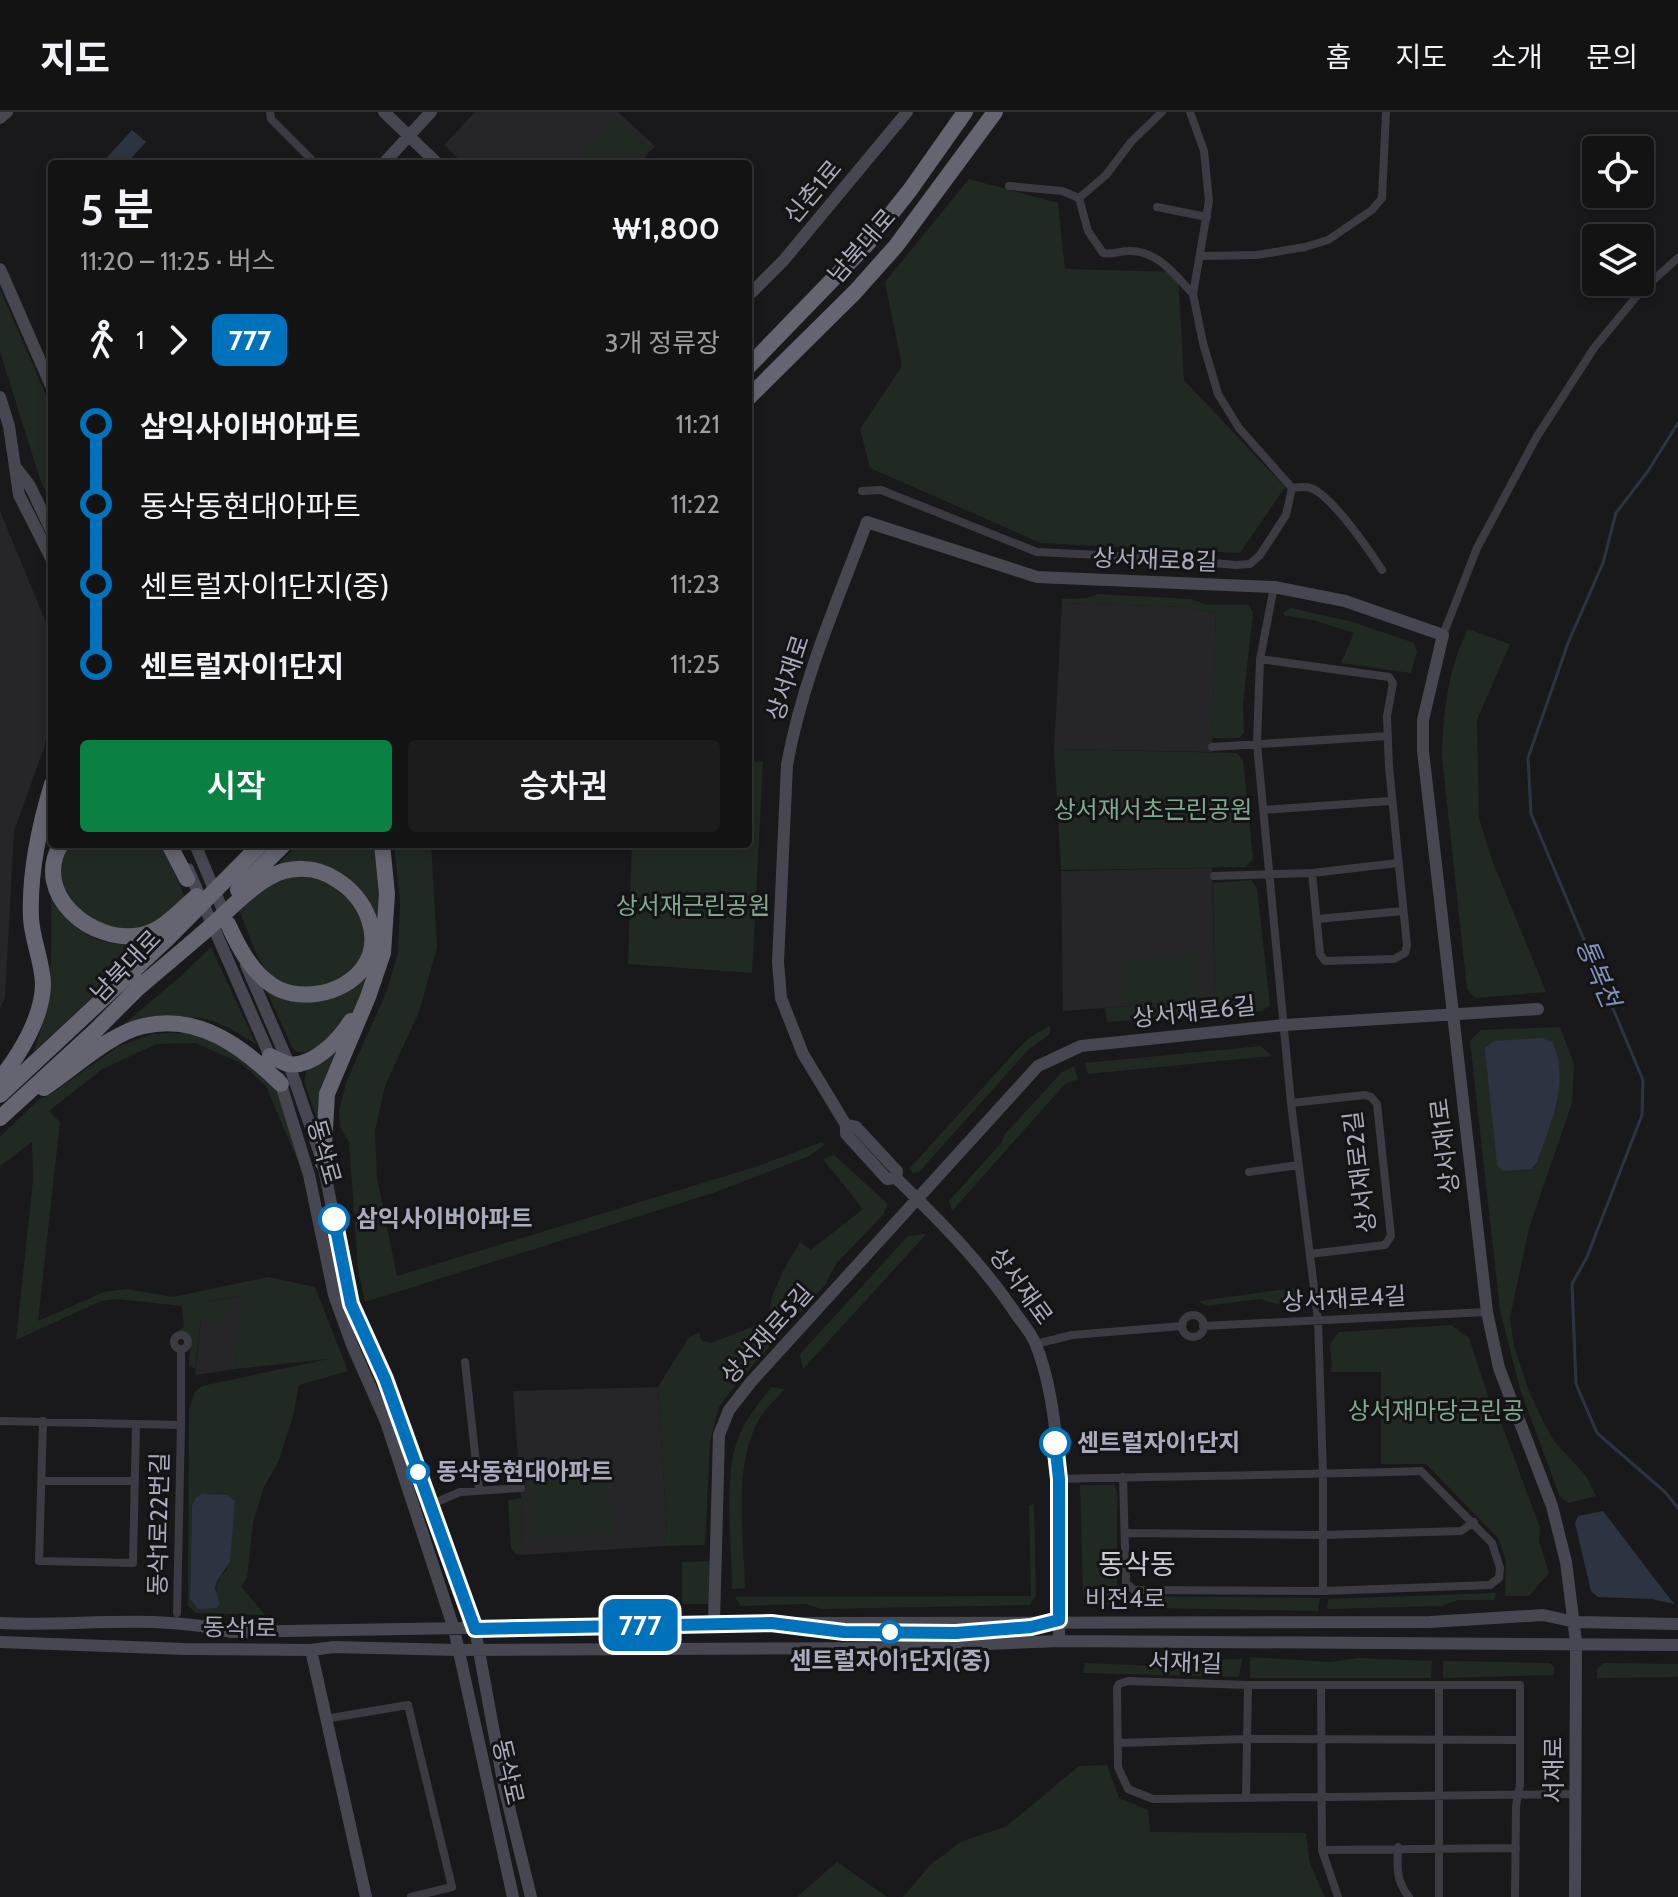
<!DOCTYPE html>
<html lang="ko">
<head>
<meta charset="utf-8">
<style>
	body { margin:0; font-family:Cabin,"Noto Sans KR",sans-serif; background:#1c1c1d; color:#f1f3f6; height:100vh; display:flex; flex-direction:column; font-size:30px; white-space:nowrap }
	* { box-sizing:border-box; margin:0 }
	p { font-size:26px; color:#9d9ea0 }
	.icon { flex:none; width:44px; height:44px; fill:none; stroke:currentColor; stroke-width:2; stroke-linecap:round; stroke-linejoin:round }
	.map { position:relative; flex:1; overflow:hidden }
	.side { position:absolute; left:48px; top:48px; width:704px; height:688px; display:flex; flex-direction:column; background:#131314; border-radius:8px; box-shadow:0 4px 12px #0003,0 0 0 2px #323234 }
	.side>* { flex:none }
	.badge { padding:0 16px; border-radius:12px; font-size:28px; line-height:52px }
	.fabs { position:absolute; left:1582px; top:24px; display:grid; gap:16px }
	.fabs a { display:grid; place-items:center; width:72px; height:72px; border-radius:8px; background:#131314; box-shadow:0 4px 12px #0003,0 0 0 2px #323234; font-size:40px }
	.map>.badge { position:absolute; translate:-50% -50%; box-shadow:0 0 0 4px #fff }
	.legs { display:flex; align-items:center; gap:12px; height:88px; padding:0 32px; font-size:26px }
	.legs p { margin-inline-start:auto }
	.summary { display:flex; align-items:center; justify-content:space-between; height:136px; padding:0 32px }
	h1 { font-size:44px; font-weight:600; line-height:60px }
	.action { display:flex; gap:16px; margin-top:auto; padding:16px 32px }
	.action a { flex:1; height:92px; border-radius:8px; background:#0b8043; color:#fff; font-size:32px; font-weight:600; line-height:92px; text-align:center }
	.action a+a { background:#1c1c1d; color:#f1f3f6 }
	ul { padding:0 32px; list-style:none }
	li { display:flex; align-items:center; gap:28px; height:80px; font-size:30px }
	li i { display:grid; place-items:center; width:12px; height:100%; margin:0 10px; background:currentColor }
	li i::after { content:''; width:20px; height:20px; margin:-10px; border:6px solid; border-radius:50%; background:#131314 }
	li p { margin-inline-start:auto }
	li:first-child i { background:linear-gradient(#0000 50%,currentColor 0) }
	li:last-child i { background:linear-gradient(currentColor 50%,#0000 0) }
	header { display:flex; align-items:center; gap:48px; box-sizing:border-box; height:112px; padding:0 40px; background:#131314; border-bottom:2px solid #323234 }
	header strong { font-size:38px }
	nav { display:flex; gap:44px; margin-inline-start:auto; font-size:28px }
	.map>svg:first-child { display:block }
</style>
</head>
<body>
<header>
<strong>지도</strong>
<nav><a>홈</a><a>지도</a><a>소개</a><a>문의</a></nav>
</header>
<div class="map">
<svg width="1678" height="1785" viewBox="0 0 1678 1785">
	<rect width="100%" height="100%" fill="#19191b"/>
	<path fill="#262528" d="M475,0H618L655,34L638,52H464L444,33Z
		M0,399L52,525V594L44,636L14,719L5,886L0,896Z
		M1062,491L1189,495L1216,501L1212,640L1054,637Z
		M1212,756L1215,888L1063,899L1061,759Z
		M242,1184L235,1257L195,1263L203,1190Z
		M658,1275L667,1418L664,1434L522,1443L521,1386L513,1279Z"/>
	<path fill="#202a23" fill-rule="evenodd" d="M617,6L648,35L631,52H572Z
		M969,67L1058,91L1065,157L1178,160L1184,268L1285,375L1240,441L1041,431L870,356L860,317L902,254L885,170Z
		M0,177L52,297V393L41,370L0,240Z
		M1098,482L1191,487L1207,493H1248L1253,501L1243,591L1244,621L1239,626H1212L1216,501L1189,495L1062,491V487L1087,486Z
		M1291,496L1353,510L1414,531L1417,539L1411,561L1341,551L1354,521L1313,508L1284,503V500Z
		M1468,517L1510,532L1477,608L1479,706L1492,748L1546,880L1475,886L1467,877L1442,645C1443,602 1448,556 1468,517Z
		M1054,637L1236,641L1243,647L1253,747L1246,755L1061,758Z
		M748,649L763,650L752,861L628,852L632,732H748Z
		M65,732H161L185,785C175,794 163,808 150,813C111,828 57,803 60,757C60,749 64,740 65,732Z
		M298,732H376C382,764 383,798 379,831C374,867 341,946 297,940L293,937L262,869C361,929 418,808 340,764C313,748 300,749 271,759Z
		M394,732H431L437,835L419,900L385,974L375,1019L377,1066L397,1164L755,1055L822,1030L825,1033L807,1045L713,1081L365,1190L358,1157L349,1030L340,1015L339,998L347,968L386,881L398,841L400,791Z
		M304,763L343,775L366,809C365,820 366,836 362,846C349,880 287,886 265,856C254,841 247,816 239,798C259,776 274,766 304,763Z
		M1251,768L1257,776L1270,893L1262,899L1107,910L1105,896L1215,888L1213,771Z
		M51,769C61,785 70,807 83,819C101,836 136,833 157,826L33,940C56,885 51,828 51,769Z
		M211,835L256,932C236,919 211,904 186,905C163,906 133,917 111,923L180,865Z
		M1197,844L1198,885L1122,892V848Z
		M1050,914V922L1028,938L919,1060L913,1061L909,1057L1016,939L1030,925Z
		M1560,915L1574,952L1572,991L1529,1116L1510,1206L1514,1234L1528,1277L1544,1311L1554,1329L1586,1364L1596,1384L1569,1391L1560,1385L1520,1277L1500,1198L1470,929L1481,918Z
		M194,920L234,937L276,976L280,982L303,1050L299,1052L266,974L241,951L195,931L156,932L101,958L49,999L60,1010L38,1209L104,1180L126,1177L173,1185L268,1165L315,1175L348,1259L299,1273L293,1304L279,1348L264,1375L253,1410L247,1466L241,1474L265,1503L196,1501L188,1494L189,1299L194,1281L202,1274L328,1247L235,1257L241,1184L203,1190L229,1192L223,1211L201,1208L195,1257L189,1253L191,1229L183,1221H176L184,1215L182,1194L117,1187L101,1189L16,1228L33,1068L32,1030L0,1054V1025L38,988L51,982L117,935L152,922ZM192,1394L227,1457C216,1469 213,1476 220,1492L194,1493L190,1487Z
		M343,929L318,1010L304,970L307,956Z
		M1261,934L1272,944L1088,962L1085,951Z
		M1074,954L1078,967L1065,972L952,1099L949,1089L1002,1030L1005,1022L1062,960Z
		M834,1043L888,1092L883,1103L836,1152L825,1173L736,1272L719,1295L710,1329L705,1433L664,1434L667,1418L658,1275L689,1225L699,1221L702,1229L711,1231L762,1211L769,1202L772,1184L783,1159L800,1130L811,1138L863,1097L823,1047Z
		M926,1122L921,1128L803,1257L800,1242L908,1124Z
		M1294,1176L1296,1184L1291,1190L1276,1192L1260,1187L1206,1194L1199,1189Z
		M1451,1213L1469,1226L1493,1299L1502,1313L1540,1416L1539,1429L1549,1461L1529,1484H1505L1506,1449L1498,1426L1426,1352H1381V1260H1330L1332,1255L1330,1232L1339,1220Z
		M772,1275L785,1277C778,1285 770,1292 764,1300C731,1346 744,1422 745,1476L732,1477C732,1434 725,1380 734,1339C740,1315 756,1293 772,1275Z
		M607,1364L612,1421L530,1426L529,1370Z
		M1080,1373H1114L1117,1379V1492H1088L1083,1482Z
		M521,1386L522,1443L516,1442L511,1437L508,1388Z
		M1034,1392L1036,1484L1029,1493L822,1497L805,1492L741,1494L735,1485L1031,1484L1029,1393Z
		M712,1449L713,1492H682V1450Z
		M1496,1481L1494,1488H1458L1442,1494L1327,1497L1328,1487Z
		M1128,1484L1320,1486L1318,1499L1157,1496L1148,1492L1129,1491Z
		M1250,1545L1330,1550L1359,1546L1432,1549L1431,1566H1250Z
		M1242,1547L1239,1565L1083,1561L1085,1551L1159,1554L1193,1548Z
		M1443,1549L1550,1551L1554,1555V1563L1443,1566Z
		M1603,1551L1678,1552V1565L1597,1566V1557Z
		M1107,1653L1119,1686L1148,1698L1150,1720L1306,1721L1310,1752L1325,1785H903L930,1753L961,1730L1007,1714L1079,1654Z
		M837,1750L887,1785H797Z"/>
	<path fill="#2d3441" d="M132,18L146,30L126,52H101Z
		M1542,926L1552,930C1571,968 1550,1013 1537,1050L1531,1057L1503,1059L1497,1053L1485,936L1494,929Z
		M202,1382L227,1383L235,1389L230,1450L217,1469L215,1476L220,1492L216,1496L198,1497L190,1487L192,1394L196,1386Z
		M1603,1399L1674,1492L1652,1487L1598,1485L1591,1479L1575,1411L1578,1404Z"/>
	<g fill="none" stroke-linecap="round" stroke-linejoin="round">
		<path stroke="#2d3441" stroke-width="3" d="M1678,311L1648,359L1616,401L1603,451L1568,531L1528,646L1531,702L1643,968L1642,1003L1587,1145L1572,1172L1576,1272L1597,1321L1665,1380L1678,1396"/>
		<path stroke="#3c3b43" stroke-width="8" d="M270,0L271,7L316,52
			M1009,74L1062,79L1079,86L1088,119L1103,141C1113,143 1119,139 1129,139C1157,138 1175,163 1193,182
			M1079,86L1106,63L1131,30L1162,0
			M1157,95L1207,105
			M1201,144L1257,143L1305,135L1328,128L1372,98L1382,86L1386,0
			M1292,376C1298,375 1305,374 1311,376C1332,384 1369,438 1382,458
			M862,379L881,378L1037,440L1161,446L1235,453L1250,452L1260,443L1286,403L1292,376L1239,316L1218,282L1203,231L1193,182L1209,89L1204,39L1190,0
			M1274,475L1260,547L1257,632L1291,991L1318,1208L1323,1362V1479
			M1443,523L1477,436L1536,326L1594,236L1641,179L1678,146
			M1260,547L1389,565L1393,571L1387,604L1389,655L1407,833L1405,841L1394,847L1325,849L1320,842L1312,761
			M1212,635L1388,624
			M1263,698L1390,689
			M1214,764L1312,761L1398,751
			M1317,807L1403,799
			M1291,991L1365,983L1371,985L1377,992L1391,1124L1385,1133L1310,1142
			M1249,1060L1299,1053
			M1182 1214a11 11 0 1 1 22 0a11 11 0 1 1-22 0Z
			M1203,1214L1487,1200
			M174 1230a7 7 0 1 1 14 0a7 7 0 1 1-14 0Z
			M1036,1232L1072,1223L1182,1214
			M181,1237V1313
			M465,1250L479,1378
			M0,1309L181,1313L177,1501
			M43,1309L39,1449L133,1451L136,1313
			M1059,1367C1179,1364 1300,1363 1421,1359L1492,1431L1500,1456L1499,1466L1490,1473L1323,1479L1134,1478L1126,1471L1123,1365
			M43,1369H135
			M430,1393L460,1380L521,1376
			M1125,1421L1323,1423L1461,1419L1474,1410
			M1321,1573L1322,1738L1338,1785
			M325,1607L408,1593L452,1775L411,1785
			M1119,1631L1246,1627L1519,1628
			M1246,1686L1248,1573
			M1398,1735C1397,1756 1396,1769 1409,1785
			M1322,1738L1516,1736
			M1439,1785V1573
			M1515,1785L1516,1694L1520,1673V1573H1248L1128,1569L1119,1572L1117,1576L1118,1655L1128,1677L1153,1687L1322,1685H1331C1413,1684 1495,1683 1576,1682"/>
		<path stroke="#474751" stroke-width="12" d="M384,0L438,52
			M0,6L7,0
			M383,52L431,0
			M0,157L52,276
			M748,184L784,148L907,0
			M0,285L9,314L19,383L52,448
			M17,357L30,374L52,420
			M195,732L226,806
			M188,757L272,949
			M246,853L289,952L323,1051L351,1192L385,1267L475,1517L504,1675L531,1785
			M279,966L309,1063L334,1183L352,1233L386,1310L454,1517L513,1785
			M846,1013L856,1015L897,1059L896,1066C940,1109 982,1151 1016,1202C1023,1212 1032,1222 1036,1233C1068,1313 1059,1443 1059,1529
			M896,1066L887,1067L846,1022V1013L803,942L781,886L778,850L787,653C802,569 837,490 867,410L1037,465L1274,475L1345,489L1443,523L1423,608V639L1487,1200L1499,1256L1552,1394L1566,1450L1576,1530L1575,1785
			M0,1511C73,1515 160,1501 231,1520L771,1511L1430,1510L1543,1503L1575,1510L1678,1512
			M714,1511L719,1323L729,1298L751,1270L1038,954L1081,934L1284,913L1538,897
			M0,1530L185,1537L311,1538L334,1535L457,1538L883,1536L1059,1529L1678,1533
			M311,1538L366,1785"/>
		<path stroke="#656572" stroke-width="16" d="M748,255L868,131L910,78L965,0
			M748,286L855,180L896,134L995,0
			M61,732C31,782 92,833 141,823C163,819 180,798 197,784
			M169,732L187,767
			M238,778L284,732
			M138,876C163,855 188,834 212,813C230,797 247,778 268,766C290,753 317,754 337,768C365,785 385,825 363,856C344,883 295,892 269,871C250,857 238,834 228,812
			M270,944C276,946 283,951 288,952C313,956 339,928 351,909
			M0,967C20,942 42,906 43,873C43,851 32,828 31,806C29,760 39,715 52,672
			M44,976C73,957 110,921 144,914C199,901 244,936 281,972
			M0,983L165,829L261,732
			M0,1006L94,920L144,870
			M323,1051L327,982L368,885L383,841L387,782L382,732"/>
	</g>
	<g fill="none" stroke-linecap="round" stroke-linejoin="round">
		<g stroke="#fff" stroke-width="18">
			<path id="line-1" d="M334,1107L351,1192L385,1267L475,1517L771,1511L844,1520L956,1521L1031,1515L1059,1508V1367L1055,1331"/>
		</g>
		<use href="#line-1" stroke="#0072bc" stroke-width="12"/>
	</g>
	<g fill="#fff" stroke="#0072bc" stroke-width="4">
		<circle cx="334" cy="1107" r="14"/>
		<circle cx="1055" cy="1331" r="14"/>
		<circle cx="418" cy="1360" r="10"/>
		<circle cx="890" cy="1520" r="10"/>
	</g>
	<g text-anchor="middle" stroke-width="6" stroke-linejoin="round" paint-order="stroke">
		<g font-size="24" fill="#aaabbc" stroke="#141416">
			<text transform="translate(813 80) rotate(-50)" y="8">신촌1로</text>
			<text transform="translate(862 134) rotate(-49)" y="8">남북대로</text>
			<text transform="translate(1155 448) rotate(2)" y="8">상서재로8길</text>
			<text transform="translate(788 566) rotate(-72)" y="8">상서재로</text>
			<text transform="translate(126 854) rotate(-46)" y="8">남북대로</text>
			<text transform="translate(1194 900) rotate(-6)" y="8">상서재로6길</text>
			<text transform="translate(1445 1034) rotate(-97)" y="8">상서재1로</text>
			<text transform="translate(324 1040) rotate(74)" y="8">동삭로</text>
			<text transform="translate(1360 1060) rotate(-97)" y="8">상서재로2길</text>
			<text transform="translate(1021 1174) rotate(54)" y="8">상서재로</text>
			<text transform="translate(1344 1187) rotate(-3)" y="8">상서재로4길</text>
			<text transform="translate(767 1222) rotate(-48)" y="8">상서재로5길</text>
			<text transform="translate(159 1412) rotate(-89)" y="8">동삭1로22번길</text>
			<text x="1125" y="1495">비전4로</text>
			<text transform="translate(240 1516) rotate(1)" y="8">동삭1로</text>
			<text transform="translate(1185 1551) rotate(2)" y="8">서재1길</text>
			<text transform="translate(1554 1658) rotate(-90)" y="8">서재로</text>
			<text transform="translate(508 1660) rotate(77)" y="8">동삭로</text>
		</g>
		<g font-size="24" fill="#80a88c" stroke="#141416">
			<text x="1153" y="706">상서재서초근린공원</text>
			<text x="693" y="802">상서재근린공원</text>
			<text x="1436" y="1307">상서재마당근린공</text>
		</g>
		<g font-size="24" font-weight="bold" fill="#aaabbc" stroke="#141416" text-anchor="start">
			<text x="356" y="1115">삼익사이버아파트</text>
			<text x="1077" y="1339">센트럴자이1단지</text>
			<text x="436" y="1368">동삭동현대아파트</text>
			<text x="890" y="1557" text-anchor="middle">센트럴자이1단지(중)</text>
		</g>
		<g font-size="26" font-style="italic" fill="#7f90b9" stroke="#141416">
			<text transform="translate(1598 861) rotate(67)" y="9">통복천</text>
		</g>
		<g font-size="28" fill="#ccccd7" stroke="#141416">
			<text x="1137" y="1462">동삭동</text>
		</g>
	</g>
</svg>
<div class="fabs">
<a><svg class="icon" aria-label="locate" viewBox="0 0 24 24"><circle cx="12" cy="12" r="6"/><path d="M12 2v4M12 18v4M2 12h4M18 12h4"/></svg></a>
<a><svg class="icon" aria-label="layers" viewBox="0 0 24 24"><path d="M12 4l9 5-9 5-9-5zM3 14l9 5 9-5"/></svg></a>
</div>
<b class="badge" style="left:640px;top:1513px;background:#0072bc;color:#fff">777</b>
<section class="side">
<div class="summary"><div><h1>5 분</h1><p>11:20 – 11:25 · 버스</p></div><b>₩1,800</b></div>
<div class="legs"><svg class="icon" aria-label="walk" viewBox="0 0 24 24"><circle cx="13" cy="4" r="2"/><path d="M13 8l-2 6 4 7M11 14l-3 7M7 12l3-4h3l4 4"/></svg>1<svg class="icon" aria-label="forward" viewBox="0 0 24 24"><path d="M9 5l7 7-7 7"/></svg><b class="badge" style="background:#0072bc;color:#fff">777</b><p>3개 정류장</p></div>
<ul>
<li><i style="color:#0072bc"></i><b>삼익사이버아파트</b><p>11:21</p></li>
<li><i style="color:#0072bc"></i><span>동삭동현대아파트</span><p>11:22</p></li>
<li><i style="color:#0072bc"></i><span>센트럴자이1단지(중)</span><p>11:23</p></li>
<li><i style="color:#0072bc"></i><b>센트럴자이1단지</b><p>11:25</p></li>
</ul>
<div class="action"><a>시작</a><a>승차권</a></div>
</section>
</div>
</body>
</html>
